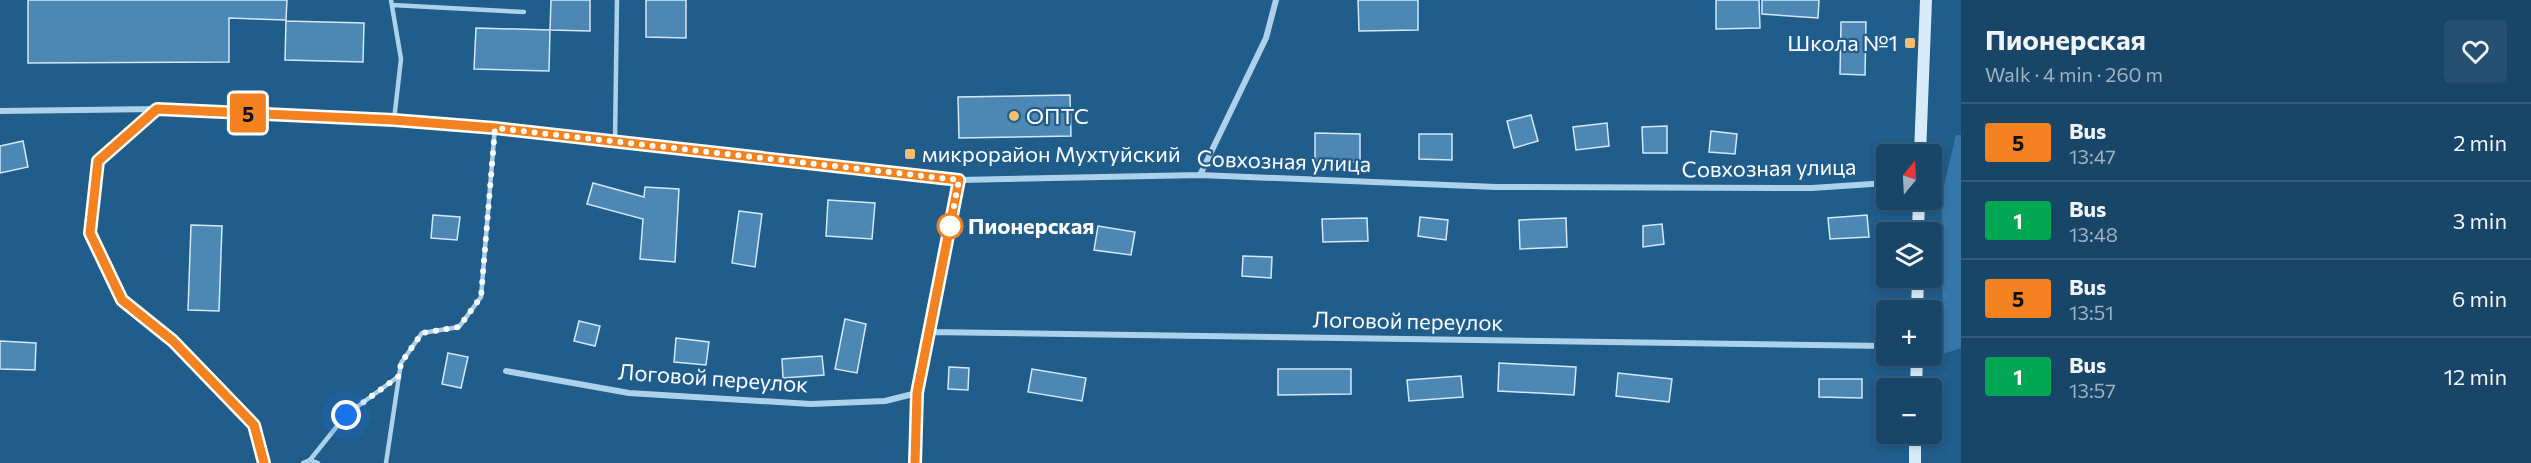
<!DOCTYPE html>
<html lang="en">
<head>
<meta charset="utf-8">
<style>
	body { margin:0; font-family:Commissioner,sans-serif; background:#255071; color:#f1f3f6; height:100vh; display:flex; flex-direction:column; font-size:22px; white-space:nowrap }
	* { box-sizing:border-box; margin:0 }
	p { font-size:20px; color:#9fb1c0 }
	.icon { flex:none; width:33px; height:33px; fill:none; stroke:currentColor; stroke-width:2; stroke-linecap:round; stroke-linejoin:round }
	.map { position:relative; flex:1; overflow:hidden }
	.drawer { display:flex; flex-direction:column; background:#184668; width:570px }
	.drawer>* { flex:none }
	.badge { padding:0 12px; border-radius:4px; font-size:21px; line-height:39px }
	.needle { width:39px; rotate:18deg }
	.tools { position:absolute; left:1876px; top:144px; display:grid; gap:12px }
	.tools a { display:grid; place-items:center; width:66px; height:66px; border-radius:6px; background:#184668; box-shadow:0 3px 9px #0003,0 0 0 2px #365e7c; font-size:30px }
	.you { position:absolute; width:30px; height:30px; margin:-15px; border:4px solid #fff; border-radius:50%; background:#1a73e8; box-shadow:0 0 0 9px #1a73e833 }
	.map>.badge { position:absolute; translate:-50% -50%; box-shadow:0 0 0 3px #fff }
	.round { display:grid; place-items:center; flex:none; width:63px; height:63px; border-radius:6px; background:#255071 }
	.overview { display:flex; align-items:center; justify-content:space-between; height:102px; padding:0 24px }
	h1 { font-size:28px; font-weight:700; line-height:45px }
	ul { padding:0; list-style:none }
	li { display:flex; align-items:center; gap:18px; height:78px; padding:0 24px; border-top:2px solid #365e7c }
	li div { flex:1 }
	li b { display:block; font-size:22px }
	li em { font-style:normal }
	li .badge { min-width:66px; font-weight:700; text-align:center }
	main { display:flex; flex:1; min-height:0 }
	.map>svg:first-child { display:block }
</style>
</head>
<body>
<main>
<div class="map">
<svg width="1961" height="463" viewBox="0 0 1961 463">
	<rect width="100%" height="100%" fill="#205d8b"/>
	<path fill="#3477a8" d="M1956,135H1961V348L1943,354L1942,193Z"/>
	<path fill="#4d88b4" stroke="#d2e8f8" stroke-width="1.5" d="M28,0H287L286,20L229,18V62L28,63Z
		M551,0H590V31L550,30Z
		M646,0H686V38L646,37Z
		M1358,0H1418V30L1359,31Z
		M1716,0H1759L1760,28L1716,29Z
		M1762,0H1819L1818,18L1762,14Z
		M286,21L364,23L363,62L285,60Z
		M1841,22H1866L1865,75L1840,74Z
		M476,28L550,30L549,71L474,69Z
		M1070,95L1071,136L959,138L958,97Z
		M1531,115L1538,141L1514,148L1507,121Z
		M1607,123L1609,146L1576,150L1573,127Z
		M1667,126V153H1643L1642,127Z
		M1711,131L1737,134L1735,154L1709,152Z
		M1315,133L1360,134V162L1315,161Z
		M1419,134H1452V160L1419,159Z
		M23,141L28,167L0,173V146Z
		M593,183L644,197L645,187L679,189L675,262L640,259L643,219L587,204Z
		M828,200L875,203L872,239L826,236Z
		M739,211L762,214L755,267L732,263Z
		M433,215L460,217L457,240L431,238Z
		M1867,215L1869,237L1830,239L1828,218Z
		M1420,217L1448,220L1446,240L1418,236Z
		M1367,218L1368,241L1323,242L1322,219Z
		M1566,218L1567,247L1520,249L1519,220Z
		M1662,224L1664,244L1643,247V226Z
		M191,225L222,226L219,311L188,310Z
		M1098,226L1135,232L1131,255L1094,250Z
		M1243,256L1272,257L1271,278L1242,276Z
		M845,319L866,324L857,373L835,369Z
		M579,321L600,326L595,346L574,341Z
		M676,338L709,342L706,365L674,362Z
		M0,341L36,343L35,370L0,369Z
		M448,353L468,357L461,388L442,384Z
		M822,356L824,375L783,378L782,359Z
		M1499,363L1576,367L1574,395L1498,391Z
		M949,367L969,368L968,390L948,389Z
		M1032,369L1086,378L1082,401L1028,392Z
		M1278,369H1351V394L1278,395Z
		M1618,373L1672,379L1669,402L1616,396Z
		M1461,376L1463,397L1409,401L1407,380Z
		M1819,379H1862V398L1819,397Z"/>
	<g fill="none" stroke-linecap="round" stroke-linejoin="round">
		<path stroke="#add1eb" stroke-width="4.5" d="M391,0L401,59L394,120
			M392,5L524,12
			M157,109L98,161L90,233L122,300L173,341L254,425L264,463
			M615,141L617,0
			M310,460L346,415L399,376
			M303,463L310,460L318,463
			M386,463L401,363L422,333L459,327L481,297L495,127"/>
		<path stroke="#add1eb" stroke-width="6" d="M0,111L157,109L394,120L495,127L959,180L1200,175L1496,187L1812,188L1887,183
			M1200,175L1266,38L1276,0
			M929,332L1887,346
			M506,371L629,393L811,404L885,401L917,393
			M915,463L917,393L959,180"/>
		<path stroke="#d9ebf9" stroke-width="12" d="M1920,154L1926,0
			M1918,232L1919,200
			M1917,310L1918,278
			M1916,388L1917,356
			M1915,463V434"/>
	</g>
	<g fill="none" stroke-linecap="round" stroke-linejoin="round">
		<g stroke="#fff" stroke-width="14">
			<path id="line" d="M264,463L254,425L173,341L122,300L90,233L98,161L157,109L394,120L495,128L959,180L917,393L915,463"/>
		</g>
		<use href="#line" stroke="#f58220" stroke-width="9"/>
		<path stroke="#fff" stroke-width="6" stroke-dasharray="0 10.8" d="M346,415L399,376L401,363L422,333L459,327L481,297L495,128L959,180L950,226"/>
	</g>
	<g fill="#f8be6e" stroke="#205d8b" stroke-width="2">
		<rect x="1904" y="37" width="12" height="12" rx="3"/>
		<circle cx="1014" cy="116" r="6"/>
		<rect x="904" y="148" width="12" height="12" rx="3"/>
	</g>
	<circle fill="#fff" stroke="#f58220" stroke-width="3" cx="950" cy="226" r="12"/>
	<g text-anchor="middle" stroke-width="4.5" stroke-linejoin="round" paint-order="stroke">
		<g font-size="22" fill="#fff" stroke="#205d8b" text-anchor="start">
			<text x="1898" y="51" text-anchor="end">Школа №1</text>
			<text x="1026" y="124">ОПТС</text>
			<text x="922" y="162">микрорайон Мухтуйский</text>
		</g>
		<g font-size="22" fill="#fff" stroke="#205d8b">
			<text transform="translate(1284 161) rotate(2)" y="8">Совхозная улица</text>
			<text transform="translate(1769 168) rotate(-1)" y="8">Совхозная улица</text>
			<text transform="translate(1408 321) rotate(1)" y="8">Логовой переулок</text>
			<text transform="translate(713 378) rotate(4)" y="8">Логовой переулок</text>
		</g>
		<g font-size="22" font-weight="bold" fill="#fff" stroke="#205d8b" text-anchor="start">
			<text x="968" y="234">Пионерская</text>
		</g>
	</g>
</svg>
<div class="tools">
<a><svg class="needle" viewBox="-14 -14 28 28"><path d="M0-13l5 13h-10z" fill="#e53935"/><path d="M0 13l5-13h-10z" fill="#9fb1c0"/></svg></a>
<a><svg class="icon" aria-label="layers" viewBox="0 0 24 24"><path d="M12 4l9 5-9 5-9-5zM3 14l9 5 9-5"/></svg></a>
<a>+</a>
<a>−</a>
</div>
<div class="you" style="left:346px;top:415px"></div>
<b class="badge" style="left:248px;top:113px;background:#f58220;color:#111">5</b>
</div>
<section class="drawer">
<div class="overview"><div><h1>Пионерская</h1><p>Walk · 4 min · 260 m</p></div><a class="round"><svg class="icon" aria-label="heart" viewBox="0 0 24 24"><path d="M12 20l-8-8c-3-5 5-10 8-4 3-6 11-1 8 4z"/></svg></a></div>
<ul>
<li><span class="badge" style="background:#f58220;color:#111">5</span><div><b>Bus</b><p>13:47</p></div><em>2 min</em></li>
<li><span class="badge" style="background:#00a651;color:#fff">1</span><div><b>Bus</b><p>13:48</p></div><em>3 min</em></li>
<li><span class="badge" style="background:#f58220;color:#111">5</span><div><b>Bus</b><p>13:51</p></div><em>6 min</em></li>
<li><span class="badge" style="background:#00a651;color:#fff">1</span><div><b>Bus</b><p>13:57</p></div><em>12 min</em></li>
</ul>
</section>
</main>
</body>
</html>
